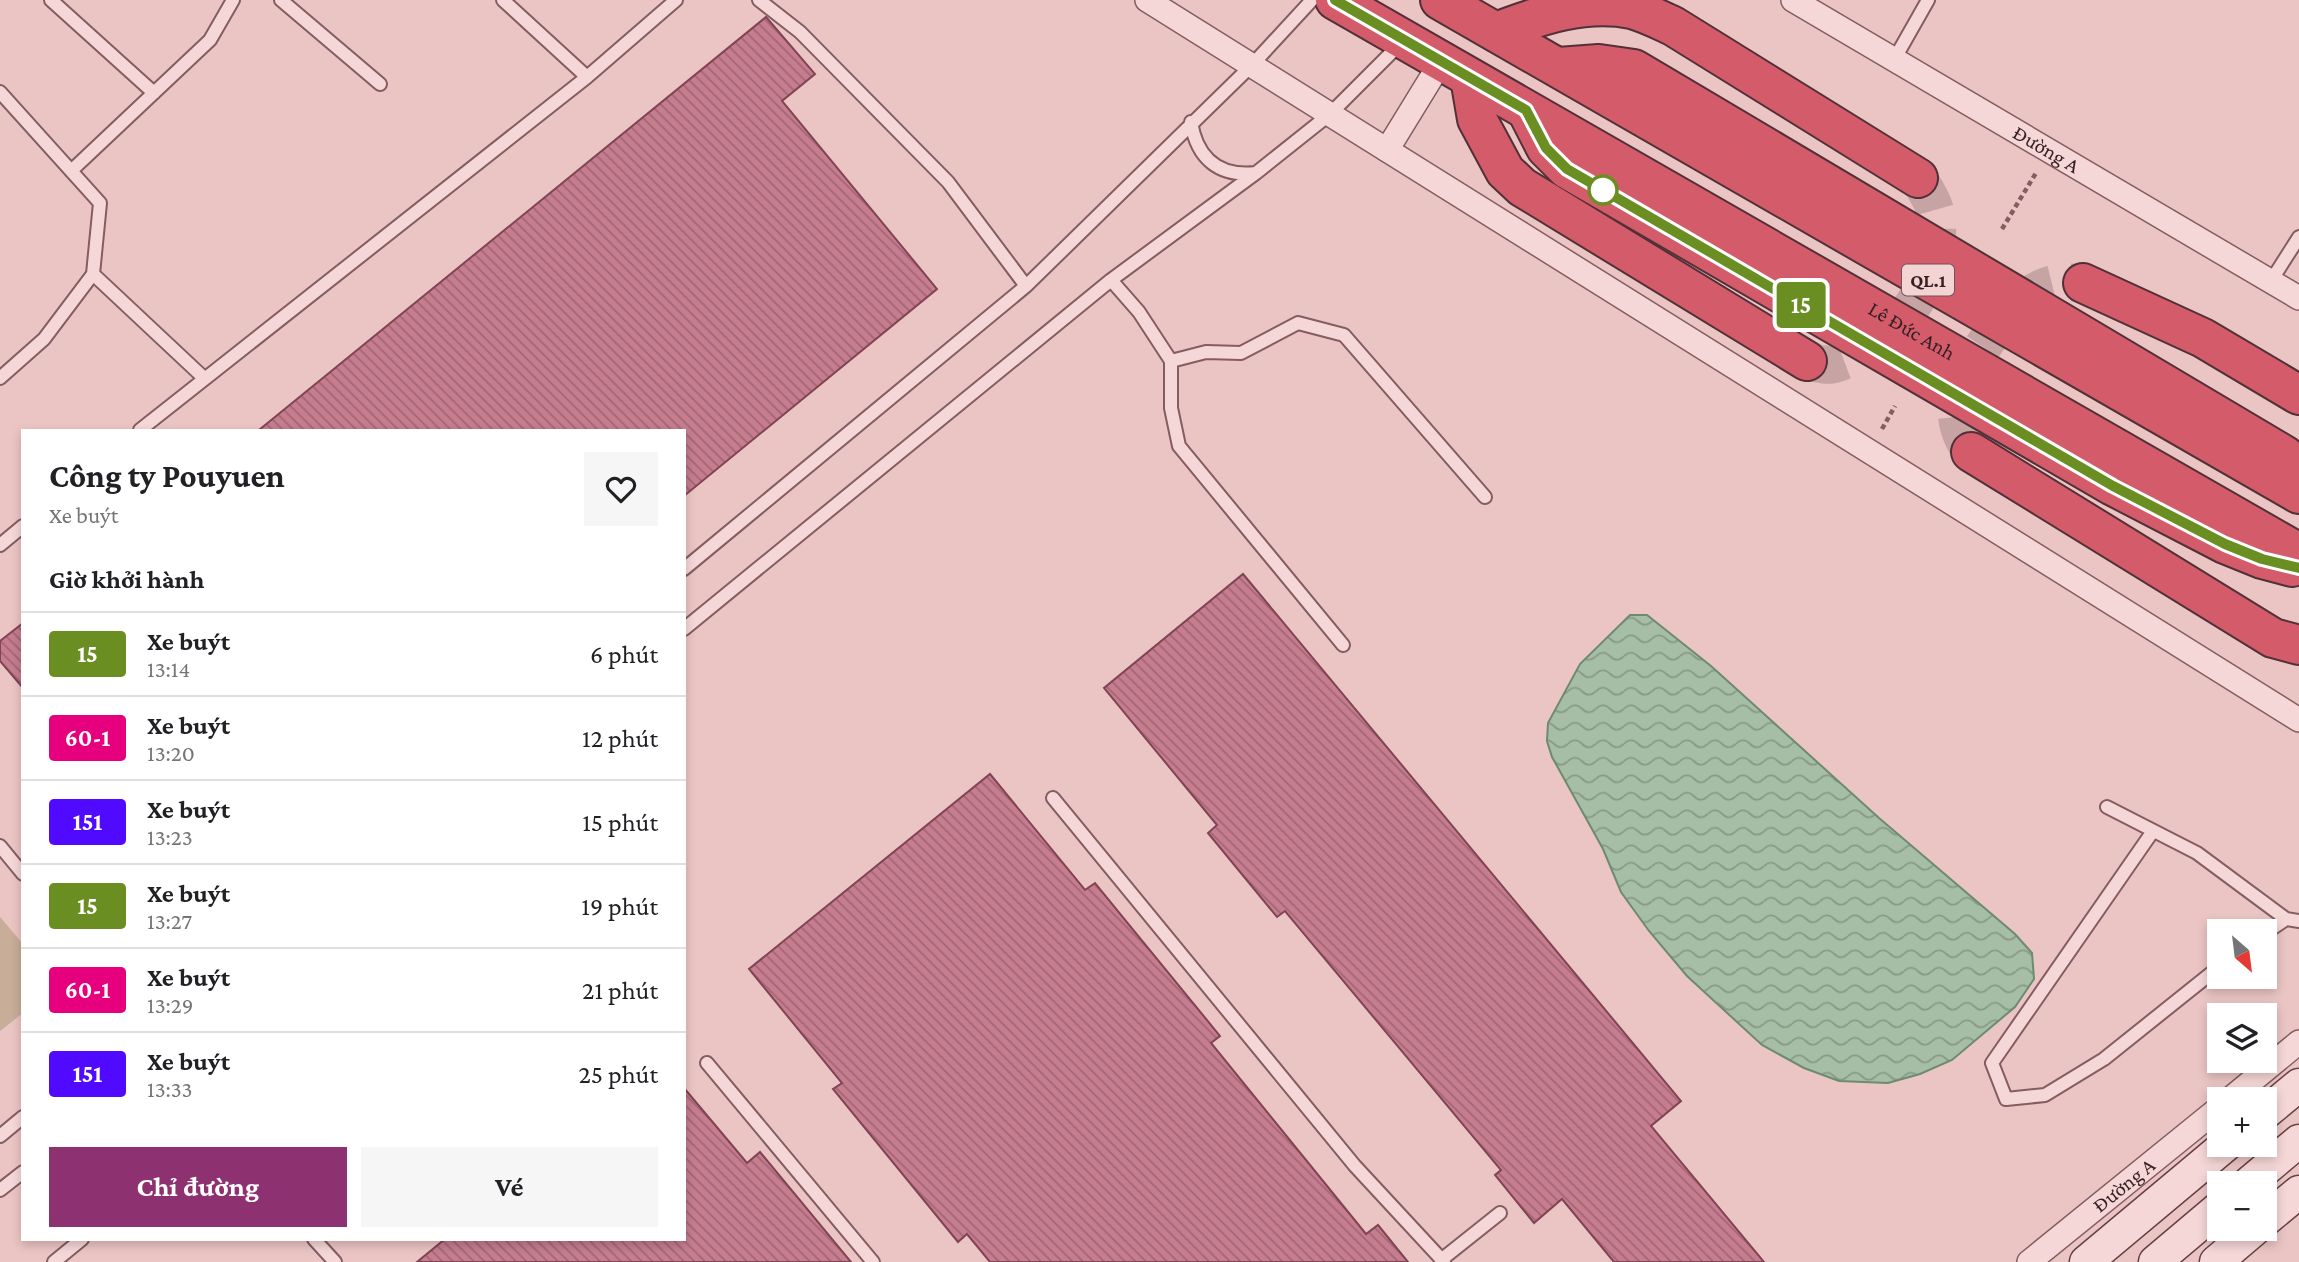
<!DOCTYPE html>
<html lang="vi">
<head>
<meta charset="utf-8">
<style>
	body { margin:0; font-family:"Crimson Pro",serif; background:#f6f6f6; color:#202124; height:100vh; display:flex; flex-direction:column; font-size:26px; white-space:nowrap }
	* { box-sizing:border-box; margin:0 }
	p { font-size:23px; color:#757577 }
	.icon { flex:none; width:38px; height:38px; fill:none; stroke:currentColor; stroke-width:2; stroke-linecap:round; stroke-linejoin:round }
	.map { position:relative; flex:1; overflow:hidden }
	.drawer { position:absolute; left:21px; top:429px; width:665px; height:812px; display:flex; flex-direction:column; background:#fff; border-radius:0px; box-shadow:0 4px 10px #0003 }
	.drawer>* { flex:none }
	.badge { padding:0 14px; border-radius:5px; font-size:24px; line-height:46px }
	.needle { width:46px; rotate:152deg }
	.buttons { position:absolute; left:2207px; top:919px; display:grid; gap:14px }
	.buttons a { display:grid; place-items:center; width:70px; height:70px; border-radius:0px; background:#fff; box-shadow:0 4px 10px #0003; font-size:35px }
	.map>.badge { position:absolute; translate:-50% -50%; box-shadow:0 0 0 4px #fff }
	h2 { padding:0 28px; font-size:26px; line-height:63px }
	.round { display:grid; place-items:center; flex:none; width:74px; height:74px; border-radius:0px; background:#f6f6f6 }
	.overview { display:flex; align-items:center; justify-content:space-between; height:119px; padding:0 28px }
	h1 { font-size:33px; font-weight:700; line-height:52px }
	.button { display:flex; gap:14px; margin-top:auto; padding:14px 28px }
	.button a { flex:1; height:80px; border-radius:0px; background:#8e3171; color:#fff; font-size:28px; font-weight:700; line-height:80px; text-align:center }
	.button a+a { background:#f6f6f6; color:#202124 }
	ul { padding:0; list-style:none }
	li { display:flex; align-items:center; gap:21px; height:84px; padding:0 28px; border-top:2px solid #e0e0e0 }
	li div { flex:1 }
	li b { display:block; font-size:26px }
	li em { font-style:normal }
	li .badge { min-width:77px; font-weight:700; text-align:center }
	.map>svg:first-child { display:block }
</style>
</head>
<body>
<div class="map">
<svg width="2299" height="1262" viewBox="0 0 2299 1262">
	<defs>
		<pattern id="water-waves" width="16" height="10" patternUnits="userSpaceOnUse" patternTransform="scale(1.75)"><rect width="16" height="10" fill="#a6bea6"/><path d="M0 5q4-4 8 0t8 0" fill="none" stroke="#889a87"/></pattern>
		<pattern id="building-back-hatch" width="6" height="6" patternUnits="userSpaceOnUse" patternTransform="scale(1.75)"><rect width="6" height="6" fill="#c67d90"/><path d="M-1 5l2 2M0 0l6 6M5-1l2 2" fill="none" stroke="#a26675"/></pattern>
	</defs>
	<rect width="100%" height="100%" fill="#ebc5c4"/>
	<path fill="#c8ad99" d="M0,917L23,944V1013L0,1031Z"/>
	<path fill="url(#water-waves)" stroke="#6d8b6f" stroke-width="2" d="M1630,615H1647L1711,666L1879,818L2015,934L2032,953L2034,979L2015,1007L1952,1060L1920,1074L1888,1083L1839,1081L1804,1068L1762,1045L1687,976L1649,931L1621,892L1603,849L1552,757L1547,741L1548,723L1580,664Z"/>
	<path fill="url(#building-back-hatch)" stroke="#814455" stroke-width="2" d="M766,17L815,74L782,101L937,289L684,496V430H259Z
		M1243,574L1681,1101L1651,1126L1764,1262H1614L1562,1199L1534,1223L1495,1175L1501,1170L1285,911L1277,917L1208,833L1217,825L1104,688Z
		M23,623V688L0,661V641Z
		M990,774L1085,890L1095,883L1220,1036L1211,1043L1366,1234L1378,1225L1408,1262H990L967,1234L958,1242L833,1089L842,1083L749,969Z
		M684,1088L747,1163L760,1152L851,1262H417L445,1239H684Z"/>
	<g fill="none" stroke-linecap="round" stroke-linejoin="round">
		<path stroke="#c7a4a4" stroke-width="38" stroke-dasharray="38 19" stroke-linecap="butt" d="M1807,361C1816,363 1826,366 1834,364C1894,347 1941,284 1937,222C1936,205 1927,192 1918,178
			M1971,452C1963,439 1957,428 1957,412C1956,374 2007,305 2040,289C2054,282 2068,282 2083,283"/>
		<g stroke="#845c62" stroke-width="16">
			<path id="lane" d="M51,0L154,93
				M281,0L380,84
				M503,0L587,77
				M759,0L800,32L948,182L1026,286
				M1894,60L1928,0
				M0,92L100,203L93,274L44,339L0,378
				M1191,122C1197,159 1219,177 1256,173
				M71,171L210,40L233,0
				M93,274L204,378
				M1111,280L1139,312L1171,361V408L1179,446L1343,645
				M2271,281L2299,237
				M1171,361L1206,352L1241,353L1298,323L1344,335L1485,497
				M140,430L587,77L676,0
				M0,545L23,526
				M684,569L1026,286L1252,65L1312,0
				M684,629L1111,280L1256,173L1330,114L1401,43
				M1053,798L1355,1166L1444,1262
				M2107,807L2197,853L2286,919
				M2153,831L1992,1063L2006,1099L2045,1095L2104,1059L2219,967
				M0,846L23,874
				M2264,934L2286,919L2299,921
				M707,1063L873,1262
				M0,1136L23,1117
				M0,1190L23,1172
				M314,1239L335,1262
				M1441,1260L1500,1213
				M54,1262L82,1239"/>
		</g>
		<g stroke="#845c62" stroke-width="26">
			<g id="street">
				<path d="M1147,0L2299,720"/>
				<path id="s1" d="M1793,0L2299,298"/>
				<path d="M1387,150L1441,62"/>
				<path d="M2230,1099L2299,1042"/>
				<path id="s2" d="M2029,1262L2219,1108"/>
			</g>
		</g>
		<g stroke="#663f46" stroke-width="35">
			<path id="secondary" d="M2264,1114L2299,1085
				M2249,1183L2299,1141
				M2264,1221L2299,1192
				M2086,1262L2227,1144
				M2155,1262L2219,1208
				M2216,1262L2256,1228"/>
		</g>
		<g stroke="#523037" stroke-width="42">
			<g id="highway">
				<path id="s3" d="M1335,0L2299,553"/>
				<path d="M1440,0L2299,494"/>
				<path d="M1496,32C1540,15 1585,0 1632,9C1646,13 1660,20 1673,26L1918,178"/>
				<path d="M1558,67L1599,64L1634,69L2284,455L2299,467"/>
				<path d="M1470,78L1477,119L1505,171L1522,187L1807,361"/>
				<path d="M1529,115L1546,148L1567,169L2113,486L2225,544L2262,559L2292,567"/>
				<path d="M2083,283L2203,338L2299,395"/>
				<path d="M1971,452L2273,638L2299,645"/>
			</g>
		</g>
		<path stroke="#845c62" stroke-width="4.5" stroke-dasharray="5 3.5" stroke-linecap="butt" d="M2002,229L2036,173
			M1882,429L1895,406"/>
		<use href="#lane" stroke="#f6d7d7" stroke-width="12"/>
		<use href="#street" stroke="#f6d7d7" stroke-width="23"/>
		<use href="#secondary" stroke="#f6d7d7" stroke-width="32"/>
		<use href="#highway" stroke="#d45b6a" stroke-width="38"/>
	</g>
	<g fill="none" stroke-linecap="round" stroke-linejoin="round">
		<g stroke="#fff" stroke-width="16">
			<path id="line" d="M1335,0L1526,110L1546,148L1567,169L2113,486L2225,544L2262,559L2299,568"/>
		</g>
		<use href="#line" stroke="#6b8e23" stroke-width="10"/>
	</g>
	<circle fill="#fff" stroke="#6b8e23" stroke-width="3.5" cx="1603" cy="190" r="14"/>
	<g text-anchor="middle" stroke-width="7" stroke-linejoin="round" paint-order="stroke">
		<rect fill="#f3d4d3" stroke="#6e5558" stroke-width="2" x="1902" y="264.5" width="52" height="31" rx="5"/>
		<g font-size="19" font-weight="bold" fill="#351f23">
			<text x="1928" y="287">QL.1</text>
		</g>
		<g font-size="21" fill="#351f23" stroke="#f3d4d3">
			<text dy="7" stroke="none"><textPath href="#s1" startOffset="294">Đường A</textPath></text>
			<text dy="7" stroke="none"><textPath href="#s3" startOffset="665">Lê Đức Anh</textPath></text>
			<text dy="7" stroke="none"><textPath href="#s2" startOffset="122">Đường A</textPath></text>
		</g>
	</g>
</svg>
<div class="buttons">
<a><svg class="needle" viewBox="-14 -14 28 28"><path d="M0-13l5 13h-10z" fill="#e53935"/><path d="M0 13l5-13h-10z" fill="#757577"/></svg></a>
<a><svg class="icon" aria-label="layers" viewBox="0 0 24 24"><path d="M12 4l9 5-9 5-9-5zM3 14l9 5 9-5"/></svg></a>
<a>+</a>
<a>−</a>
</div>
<b class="badge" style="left:1801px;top:305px;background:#6b8e23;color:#fff">15</b>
<section class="drawer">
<div class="overview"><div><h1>Công ty Pouyuen</h1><p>Xe buýt</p></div><a class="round"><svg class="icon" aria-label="heart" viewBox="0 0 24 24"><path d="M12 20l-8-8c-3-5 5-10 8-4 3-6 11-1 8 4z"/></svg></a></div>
<h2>Giờ khởi hành</h2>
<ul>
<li><span class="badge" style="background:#6b8e23;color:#fff">15</span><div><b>Xe buýt</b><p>13:14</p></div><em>6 phút</em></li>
<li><span class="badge" style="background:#e6007e;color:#fff">60-1</span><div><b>Xe buýt</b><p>13:20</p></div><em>12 phút</em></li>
<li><span class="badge" style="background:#4f0aff;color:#fff">151</span><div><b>Xe buýt</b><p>13:23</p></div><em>15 phút</em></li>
<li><span class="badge" style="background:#6b8e23;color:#fff">15</span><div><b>Xe buýt</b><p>13:27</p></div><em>19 phút</em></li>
<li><span class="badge" style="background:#e6007e;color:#fff">60-1</span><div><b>Xe buýt</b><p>13:29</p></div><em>21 phút</em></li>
<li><span class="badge" style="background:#4f0aff;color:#fff">151</span><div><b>Xe buýt</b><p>13:33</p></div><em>25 phút</em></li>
</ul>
<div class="button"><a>Chỉ đường</a><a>Vé</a></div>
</section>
</div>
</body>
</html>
